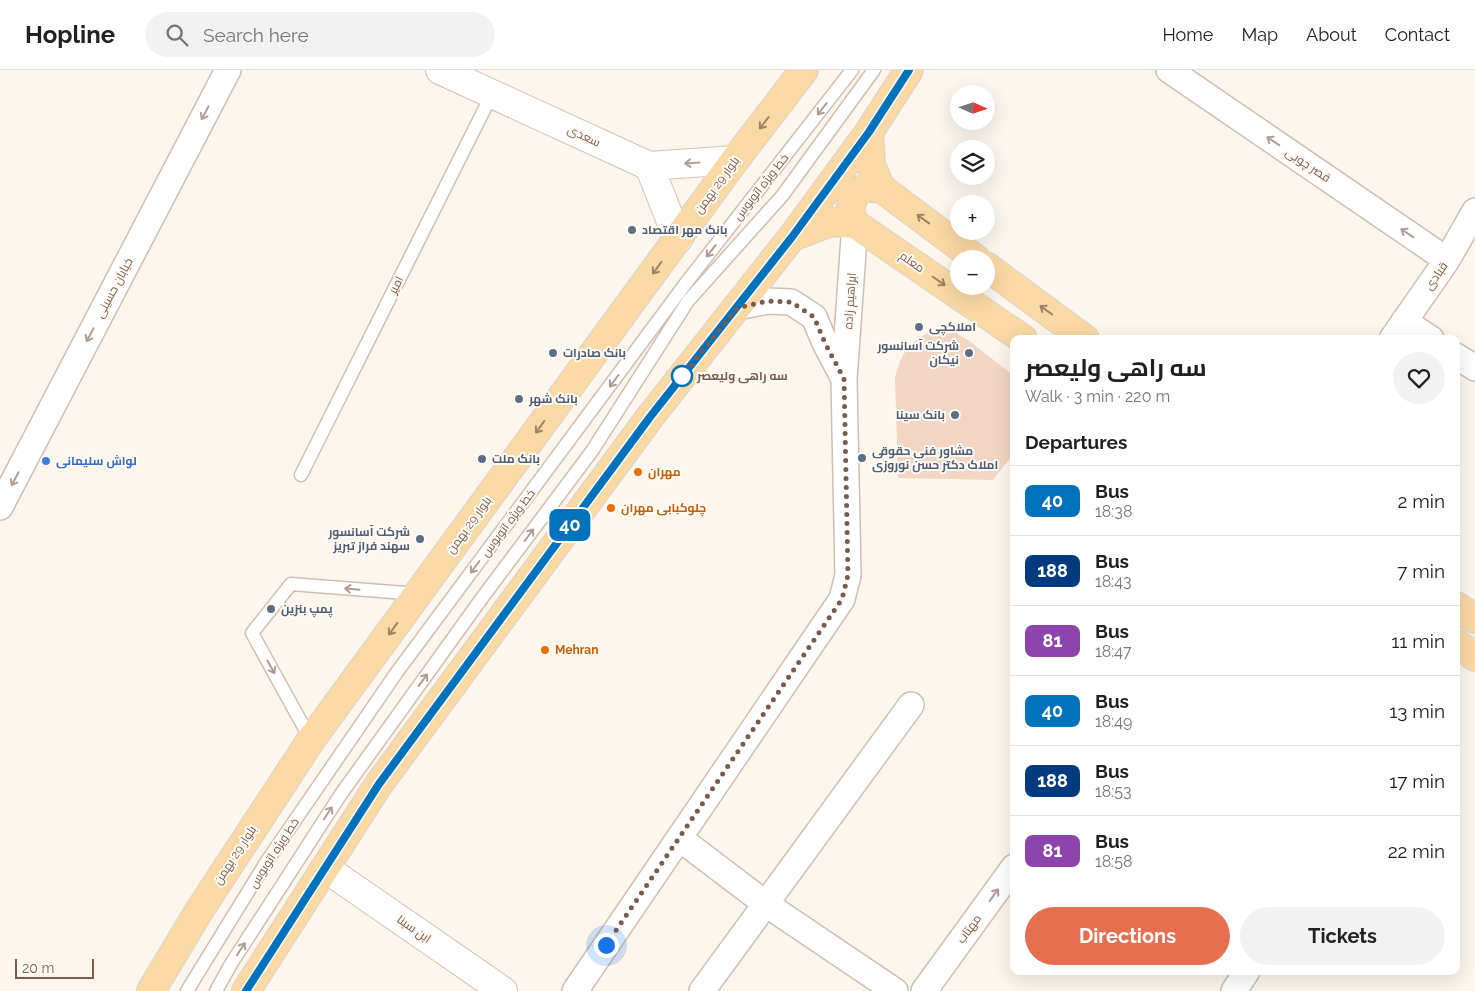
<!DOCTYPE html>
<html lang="en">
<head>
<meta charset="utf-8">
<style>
	body { margin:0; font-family:Raleway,Cairo,sans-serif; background:#f2f2f2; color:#202124; height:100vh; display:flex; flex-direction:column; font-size:19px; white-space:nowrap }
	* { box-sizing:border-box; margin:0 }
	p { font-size:16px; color:#757577 }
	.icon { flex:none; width:28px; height:28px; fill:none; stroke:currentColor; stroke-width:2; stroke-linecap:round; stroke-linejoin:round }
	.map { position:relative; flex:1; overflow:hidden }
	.details { position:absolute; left:1010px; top:265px; width:450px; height:640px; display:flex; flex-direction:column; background:#fff; border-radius:10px; box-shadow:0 5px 20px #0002 }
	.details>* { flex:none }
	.badge { padding:0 10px; border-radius:8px; font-size:18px; line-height:32px }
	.needle { width:32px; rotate:93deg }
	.fabs { position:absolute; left:950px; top:15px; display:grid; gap:10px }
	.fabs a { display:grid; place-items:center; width:45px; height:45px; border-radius:50%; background:#fff; box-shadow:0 5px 20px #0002; font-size:25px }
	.scale { position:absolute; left:15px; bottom:12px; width:79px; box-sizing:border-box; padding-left:5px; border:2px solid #7a5c4d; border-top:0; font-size:14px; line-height:18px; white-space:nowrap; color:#7a5c4d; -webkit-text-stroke:4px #fffaf3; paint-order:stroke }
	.you { position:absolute; width:25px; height:25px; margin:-12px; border:4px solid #fff; border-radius:50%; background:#1a73e8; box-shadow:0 0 0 8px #1a73e833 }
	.map>.badge { position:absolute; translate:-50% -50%; box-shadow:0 0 0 2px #fff }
	h2 { padding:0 15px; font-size:19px; line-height:45px }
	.round { display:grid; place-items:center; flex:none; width:52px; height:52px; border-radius:26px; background:#f2f2f2 }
	.summary { display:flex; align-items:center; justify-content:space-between; height:85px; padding:0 15px }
	h1 { font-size:24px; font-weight:700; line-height:38px }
	.action { display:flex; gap:10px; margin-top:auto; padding:10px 15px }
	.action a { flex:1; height:58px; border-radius:30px; background:#e76f51; color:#fff; font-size:20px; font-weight:700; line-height:58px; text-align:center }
	.action a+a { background:#f2f2f2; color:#202124 }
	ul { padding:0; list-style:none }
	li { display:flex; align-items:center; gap:15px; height:70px; padding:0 15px; border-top:1px solid #e0e0e0 }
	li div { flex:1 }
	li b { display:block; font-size:19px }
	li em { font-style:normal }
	li .badge { min-width:55px; font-weight:700; text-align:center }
	header { display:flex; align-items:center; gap:30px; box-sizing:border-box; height:70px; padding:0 25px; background:#fff; border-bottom:1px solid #e0e0e0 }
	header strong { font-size:24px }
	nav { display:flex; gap:28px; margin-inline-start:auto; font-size:18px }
	.search { width:350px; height:45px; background:#f2f2f2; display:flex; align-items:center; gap:12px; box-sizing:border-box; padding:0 18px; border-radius:28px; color:#757577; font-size:19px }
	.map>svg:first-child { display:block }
</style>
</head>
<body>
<header>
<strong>Hopline</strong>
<div class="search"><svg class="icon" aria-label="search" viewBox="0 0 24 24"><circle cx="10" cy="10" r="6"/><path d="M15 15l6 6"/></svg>Search here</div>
<nav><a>Home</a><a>Map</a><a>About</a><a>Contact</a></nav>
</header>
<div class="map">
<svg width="1475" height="921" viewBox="0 0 1475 921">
	<rect width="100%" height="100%" fill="#fdf6ec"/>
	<path fill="#f3d5c3" d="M952,261L968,270L1014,306V383L993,410L898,408L895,307L900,291L908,277L920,267L930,262Z"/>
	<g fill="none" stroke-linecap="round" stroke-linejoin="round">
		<g stroke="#d1beb0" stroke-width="15">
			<path id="lane" d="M301,405L492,24
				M311,670L252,563L291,514L418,524
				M187,921L267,791L397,602L686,213L852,0
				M216,921L231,894L341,724L482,528L592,381L688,231L782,126L874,0"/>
		</g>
		<g stroke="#d1beb0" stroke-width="28">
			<path id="street" d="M1169,0L1447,190
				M737,237L768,231L791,232L814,247L825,273L844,309
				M1404,251L1431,269
				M1392,269L1447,190L1475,141
				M1456,286L1475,298
				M0,437L228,0
				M679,768L766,834L895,921
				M575,921L842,529L848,505L844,309L855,154
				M702,921L911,635
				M924,921L1014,797
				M1234,921L1247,901"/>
		</g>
		<g stroke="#d6c0b0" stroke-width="30">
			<path id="secondary" d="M440,0L649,96L735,90
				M649,96L678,169
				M325,798L503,921"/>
		</g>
		<g stroke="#dad1cd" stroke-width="30">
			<path id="primary" d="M869,62L871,95L881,118L976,189
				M855,154L850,142L852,132L856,123L865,118H881
				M792,167L831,152L855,154L1023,269
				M986,196L1085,269
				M1456,536L1475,549
				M1456,573L1475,587
				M151,921L199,841L311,670L735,90L804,0
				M246,921L379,714L650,347L792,167L869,62L909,0"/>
		</g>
		<use href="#lane" stroke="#fff" stroke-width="12"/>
		<use href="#street" stroke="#fff" stroke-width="25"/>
		<use href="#secondary" stroke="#fff" stroke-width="28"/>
		<use href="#primary" stroke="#fbd9a5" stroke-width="28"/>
	</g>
	<defs><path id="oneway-shaft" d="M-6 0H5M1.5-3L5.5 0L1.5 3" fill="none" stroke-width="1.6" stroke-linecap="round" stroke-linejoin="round" transform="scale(1.25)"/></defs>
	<g stroke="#af9d94">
		<use href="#oneway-shaft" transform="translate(822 39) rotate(128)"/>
		<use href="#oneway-shaft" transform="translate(205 43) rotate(118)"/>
		<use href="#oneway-shaft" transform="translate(1273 71) rotate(-146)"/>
		<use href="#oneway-shaft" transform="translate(692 93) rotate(176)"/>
		<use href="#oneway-shaft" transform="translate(1407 163) rotate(-146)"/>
		<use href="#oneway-shaft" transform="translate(711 181) rotate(128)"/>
		<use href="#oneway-shaft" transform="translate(90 265) rotate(118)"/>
		<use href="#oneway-shaft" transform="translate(614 311) rotate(127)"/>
		<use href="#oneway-shaft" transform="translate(15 409) rotate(118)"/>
		<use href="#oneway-shaft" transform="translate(529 465) rotate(-53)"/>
		<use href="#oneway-shaft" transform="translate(475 497) rotate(127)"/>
		<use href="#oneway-shaft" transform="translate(352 519) rotate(-175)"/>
		<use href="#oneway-shaft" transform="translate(271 597) rotate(61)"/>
		<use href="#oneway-shaft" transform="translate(423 610) rotate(-54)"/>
		<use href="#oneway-shaft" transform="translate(328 743) rotate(-57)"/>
		<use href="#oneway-shaft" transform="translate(994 825) rotate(-54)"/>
		<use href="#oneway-shaft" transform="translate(241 879) rotate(-57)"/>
	</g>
	<g stroke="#a18267">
		<use href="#oneway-shaft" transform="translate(764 53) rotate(128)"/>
		<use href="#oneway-shaft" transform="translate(923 149) rotate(-144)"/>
		<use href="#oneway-shaft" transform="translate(657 198) rotate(126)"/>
		<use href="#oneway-shaft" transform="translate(939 211) rotate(35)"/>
		<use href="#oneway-shaft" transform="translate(1046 240) rotate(-144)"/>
		<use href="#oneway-shaft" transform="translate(540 357) rotate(126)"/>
		<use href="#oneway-shaft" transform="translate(393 559) rotate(126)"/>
	</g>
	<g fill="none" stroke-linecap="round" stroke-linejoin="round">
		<g stroke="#fff" stroke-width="11">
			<path id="line" d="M246,921L379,714L650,347L792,167L869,62L909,0"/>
		</g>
		<use href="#line" stroke="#0072bc" stroke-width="8"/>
		<path stroke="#7a5c4d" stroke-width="5" stroke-dasharray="0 9" d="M606,875L842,529L848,505L844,309L825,273L814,247L791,232L768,231L737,238L682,306"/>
	</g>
	<g fill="#5c6f8a" stroke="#fffaf3" stroke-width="2">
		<circle cx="632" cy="160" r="5"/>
		<circle cx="919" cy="257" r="5"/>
		<circle cx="553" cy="283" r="5"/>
		<circle cx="969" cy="283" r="5"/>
		<circle cx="519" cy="329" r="5"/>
		<circle cx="955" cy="345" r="5"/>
		<circle cx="862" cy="388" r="5"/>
		<circle cx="482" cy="389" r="5"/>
		<circle cx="420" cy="469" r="5"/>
		<circle cx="271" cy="539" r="5"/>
	</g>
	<circle fill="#fff" stroke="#0072bc" stroke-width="2.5" cx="682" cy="306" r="10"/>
	<circle fill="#3f7fe0" stroke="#fffaf3" stroke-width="2" cx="46" cy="391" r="5"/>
	<g fill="#e8710a" stroke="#fffaf3" stroke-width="2">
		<circle cx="638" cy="402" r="5"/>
		<circle cx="611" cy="438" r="5"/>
		<circle cx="545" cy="580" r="5"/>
	</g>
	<g text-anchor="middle" stroke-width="4" stroke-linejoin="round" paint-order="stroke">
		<g font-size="12" fill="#7a5c4d" stroke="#fffaf3">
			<text transform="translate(584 66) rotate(25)" y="4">سعدی</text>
			<text transform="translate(1308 95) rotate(34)" y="4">قصر چوبی</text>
			<text transform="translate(717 115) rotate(-54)" y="4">بلوار 29 بهمن</text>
			<text transform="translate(761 117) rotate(-52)" y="4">خط ویژه اتوبوس</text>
			<text transform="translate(912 192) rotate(35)" y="4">معلم</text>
			<text transform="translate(1436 206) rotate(-55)" y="4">قبادی</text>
			<text transform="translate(396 215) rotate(-63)" y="4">امیر</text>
			<text transform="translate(114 218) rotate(-62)" y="4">خیابان حسینی</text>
			<text transform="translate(850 231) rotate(-86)" y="4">ابراهیم زاده</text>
			<text transform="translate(508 453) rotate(-53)" y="4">خط ویژه اتوبوس</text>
			<text transform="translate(469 455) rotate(-54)" y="4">بلوار 29 بهمن</text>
			<text transform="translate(274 783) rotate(-57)" y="4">خط ویژه اتوبوس</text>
			<text transform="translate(235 785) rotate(-57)" y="4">بلوار 29 بهمن</text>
			<text transform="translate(414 859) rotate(35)" y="4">ابن سینا</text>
			<text transform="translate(969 859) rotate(-54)" y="4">مهتاب</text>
		</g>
		<g font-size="12" font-weight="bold" fill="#4e5e75" stroke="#fffaf3" text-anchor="start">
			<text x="642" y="164">بانک مهر اقتصاد</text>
			<text x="929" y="261">املاکچی</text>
			<text x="959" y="280" text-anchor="end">شرکت آسانسور<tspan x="959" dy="14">نیکان</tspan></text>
			<text x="563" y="287">بانک صادرات</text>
			<text x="529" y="333">بانک شهر</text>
			<text x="945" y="349" text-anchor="end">بانک سینا</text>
			<text x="872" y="385">مشاور فنی حقوقی<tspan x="872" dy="14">املاک دکتر حسن نوروزی</tspan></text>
			<text x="492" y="393">بانک ملت</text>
			<text x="410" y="466" text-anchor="end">شرکت آسانسور<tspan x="410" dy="14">سهند فراز تبریز</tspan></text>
			<text x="281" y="543">پمپ بنزین</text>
		</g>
		<g font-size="12" font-weight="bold" fill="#7a5c4d" stroke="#fffaf3" text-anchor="start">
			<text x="697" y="310">سه راهی ولیعصر</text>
		</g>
		<g font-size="12" font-weight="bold" fill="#366cbe" stroke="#fffaf3" text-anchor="start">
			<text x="56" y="395">لواش سلیمانی</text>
		</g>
		<g font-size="12" font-weight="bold" fill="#c56008" stroke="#fffaf3" text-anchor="start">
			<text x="648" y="406">مهران</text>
			<text x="621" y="442">چلوکبابی مهران</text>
			<text x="555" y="584">Mehran</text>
		</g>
	</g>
</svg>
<div class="fabs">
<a><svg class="needle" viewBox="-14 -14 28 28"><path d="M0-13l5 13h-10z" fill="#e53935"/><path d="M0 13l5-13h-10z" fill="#757577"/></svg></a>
<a><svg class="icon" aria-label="layers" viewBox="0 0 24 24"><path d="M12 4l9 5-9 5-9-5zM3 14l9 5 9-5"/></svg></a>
<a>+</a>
<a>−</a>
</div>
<div class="scale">20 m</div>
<div class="you" style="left:606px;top:875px"></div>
<b class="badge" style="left:570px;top:455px;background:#0072bc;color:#fff">40</b>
<section class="details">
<div class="summary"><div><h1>سه راهی ولیعصر</h1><p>Walk · 3 min · 220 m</p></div><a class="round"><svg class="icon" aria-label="heart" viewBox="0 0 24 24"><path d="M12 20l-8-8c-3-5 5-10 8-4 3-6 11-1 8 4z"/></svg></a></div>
<h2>Departures</h2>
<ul>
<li><span class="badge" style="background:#0072bc;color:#fff">40</span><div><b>Bus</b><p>18:38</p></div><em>2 min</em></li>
<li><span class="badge" style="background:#003b80;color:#fff">188</span><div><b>Bus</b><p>18:43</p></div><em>7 min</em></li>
<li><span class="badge" style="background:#8e44ad;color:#fff">81</span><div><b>Bus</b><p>18:47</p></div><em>11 min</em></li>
<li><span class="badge" style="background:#0072bc;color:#fff">40</span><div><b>Bus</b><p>18:49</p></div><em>13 min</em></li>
<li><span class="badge" style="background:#003b80;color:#fff">188</span><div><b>Bus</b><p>18:53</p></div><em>17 min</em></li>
<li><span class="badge" style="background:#8e44ad;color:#fff">81</span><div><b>Bus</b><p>18:58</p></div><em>22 min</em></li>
</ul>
<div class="action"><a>Directions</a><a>Tickets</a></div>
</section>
</div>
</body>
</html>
